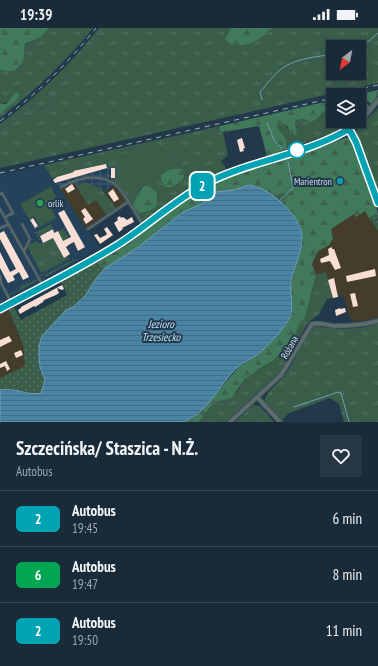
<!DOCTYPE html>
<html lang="pl">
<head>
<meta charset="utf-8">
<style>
	body { margin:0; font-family:"PT Sans Narrow",sans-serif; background:#263743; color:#f1f3f6; height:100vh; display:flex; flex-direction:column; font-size:15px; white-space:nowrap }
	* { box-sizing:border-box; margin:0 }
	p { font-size:13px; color:#9fa7ae }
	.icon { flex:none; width:22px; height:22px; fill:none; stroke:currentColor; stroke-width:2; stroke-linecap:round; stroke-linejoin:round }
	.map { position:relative; height:394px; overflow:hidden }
	.sheet { display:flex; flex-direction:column; background:#192b38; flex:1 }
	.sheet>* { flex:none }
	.badge { padding:0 8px; border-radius:6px; font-size:14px; line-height:26px }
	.needle { width:26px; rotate:212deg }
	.tools { position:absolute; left:326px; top:12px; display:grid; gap:8px }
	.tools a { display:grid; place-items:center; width:40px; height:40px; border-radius:0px; background:#192b38; box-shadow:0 2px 6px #0003,0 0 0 1px #374753; font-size:20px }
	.map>.badge { position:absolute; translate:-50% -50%; box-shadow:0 0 0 2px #fff }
	.round { display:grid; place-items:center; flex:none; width:42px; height:42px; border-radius:0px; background:#263743 }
	.head { display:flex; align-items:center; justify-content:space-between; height:68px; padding:0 16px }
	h1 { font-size:19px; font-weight:800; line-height:30px }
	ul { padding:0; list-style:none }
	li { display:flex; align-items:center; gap:12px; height:56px; padding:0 16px; border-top:1px solid #374753 }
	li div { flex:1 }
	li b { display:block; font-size:15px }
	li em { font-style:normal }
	li .badge { min-width:44px; font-weight:700; text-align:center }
	.status { display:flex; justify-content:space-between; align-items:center; height:28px; padding:0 20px; background:#192b38; direction:ltr }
	.status svg { height:11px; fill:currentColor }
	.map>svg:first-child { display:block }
</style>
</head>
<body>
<div class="status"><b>19:39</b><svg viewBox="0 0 49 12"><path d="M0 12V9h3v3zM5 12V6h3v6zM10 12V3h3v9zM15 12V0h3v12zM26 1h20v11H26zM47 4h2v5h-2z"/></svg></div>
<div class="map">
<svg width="378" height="394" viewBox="0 0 378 394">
	<defs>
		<pattern id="industrial-grid" width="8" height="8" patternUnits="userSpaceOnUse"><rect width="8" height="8" fill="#244259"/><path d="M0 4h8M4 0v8" fill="none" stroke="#435d71"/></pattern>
		<pattern id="grass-tufts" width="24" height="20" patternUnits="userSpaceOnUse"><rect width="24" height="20" fill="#395d49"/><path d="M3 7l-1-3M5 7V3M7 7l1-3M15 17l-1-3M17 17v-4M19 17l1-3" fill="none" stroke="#547463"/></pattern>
		<pattern id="forest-firs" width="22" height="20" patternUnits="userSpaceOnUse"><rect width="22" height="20" fill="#407a5b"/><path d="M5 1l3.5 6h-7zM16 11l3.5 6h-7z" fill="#3f6151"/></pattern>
		<pattern id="wetland-marsh" width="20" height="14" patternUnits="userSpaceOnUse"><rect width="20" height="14" fill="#395d49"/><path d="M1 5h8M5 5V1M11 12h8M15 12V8" fill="none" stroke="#547463"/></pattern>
		<pattern id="park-dots" width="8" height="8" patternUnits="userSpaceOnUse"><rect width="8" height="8" fill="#395d49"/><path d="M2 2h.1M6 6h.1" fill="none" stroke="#547463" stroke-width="1.8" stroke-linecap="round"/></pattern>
		<pattern id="water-rules" width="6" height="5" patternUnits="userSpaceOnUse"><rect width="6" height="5" fill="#4984a4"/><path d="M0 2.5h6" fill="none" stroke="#456d83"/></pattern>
	</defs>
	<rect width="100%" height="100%" fill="#21394b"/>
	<path fill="#443d2b" d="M74,154L88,177L96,172L108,189L87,203L60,162Z
		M114,157L128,176L118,183L105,164Z
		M365,183L378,202V290L353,294L349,288L343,267L333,270L326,244L316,247L312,236L318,223L329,217L330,201L354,186Z
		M9,282L23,317L25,339L0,350V286Z"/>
	<path fill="url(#industrial-grid)" d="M108,136L111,139H116V151H112L114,157L105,164L98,158L83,155L76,158L74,154L60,162L53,151L57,149L73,144V143Z"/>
	<path fill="#244259" d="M44,137L100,221L1,275L0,272V147Z"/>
	<path fill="url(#grass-tufts)" fill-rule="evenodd" d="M50,0H93C66,34 34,63 0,90V86L17,72L20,67L15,65C10,70 8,76 0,76V42L4,43L19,40L24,30L25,17L39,10Z
		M99,0H230L226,7L265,6L273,0H378V55L0,140V96C37,69 71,36 99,0ZM333,19H359V45H333Z
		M378,80V165L356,104C358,97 373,87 378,80Z
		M328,82L333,85V93H352L330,106L287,121C287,111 277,105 277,97L280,94C289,95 286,103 292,107L297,100L295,95L296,92L304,91L309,93L323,83Z
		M220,98V103L223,104L228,127L221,133L225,138L226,143L192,160L144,194L140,195L113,154L111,151H116V139H109L108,136L89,140V139L73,143V144L57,149L53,151L44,137ZM168,142L181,154L174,158L162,155L160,151V147ZM149,158C156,164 163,176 151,182C149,184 145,184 142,185L133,176L140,161Z
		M86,155L101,160L118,183L108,189L96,172L88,177L76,158L80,156Z
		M51,196L53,200L38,208L36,204Z
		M63,201L64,202L69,210L63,213L58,203Z
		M53,210L64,230L67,228L69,231L41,245L27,218L37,213L40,217Z
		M75,231L76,232L45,249L44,247Z
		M326,244L333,270L327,271L319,286L308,295L279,345L226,394H199C204,387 211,375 220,372C226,370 228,370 234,366C240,361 243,352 249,347C256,341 265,339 273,333C298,312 309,277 316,247Z
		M38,251L39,252L9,268V267L20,261L22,258Z
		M378,296V394H344L339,376L330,370L289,385L282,392L264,373C269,360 275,359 283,349C296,334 301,313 314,298L337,301L360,300Z
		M253,377L260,378L274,394H235Z"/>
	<path fill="url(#forest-firs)" d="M0,0H50L39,10L25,16C24,21 25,25 24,29C22,41 11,46 0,42Z
		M230,0H273C262,8 252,19 236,17C231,16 228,15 225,11Z
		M378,62V67L372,76L365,73L359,76V67H356Z
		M17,64L20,67L17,72L0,86V76H6L15,65Z
		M333,72V85L330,82C321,82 319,91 311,94L304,91L296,92L295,95L297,103L294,107H290L288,99L285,96L279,95L277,99L286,112L287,121L267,128L259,98L223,104L220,103V98Z
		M345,110H350L353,114L378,185L369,190L365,183L356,189L354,186L331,201L333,211L329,217L318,223L312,236L316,247L305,289L297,302L286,319L279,327L273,333L257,342L245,351L231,370C227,371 224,371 221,372C212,374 204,387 199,394H182L191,391L199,385L238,340L258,326L292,286C291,275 289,263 292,252C296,231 309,216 298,194L257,158L249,157L234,162L216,164L202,176L183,184L137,220L104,241L97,235L131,214L137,208L180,176L204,161L227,149L273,134V135H276L275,133L320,119Z
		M172,141H181L183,142L184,149C180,155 174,160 166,159L161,153L160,147L168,142Z
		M145,158H149L157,165V177C153,183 144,185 137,185L132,179C134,173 140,160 145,158Z"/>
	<path fill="url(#wetland-marsh)" d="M271,165L280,166L285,165L287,166L285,179Z"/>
	<path fill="url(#park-dots)" d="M378,185V202L369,190Z
		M92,235H97L104,241L95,252L85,268L73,279L66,282L42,308L39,318V330L40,339L45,352L41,365C27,368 14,359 0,362V350L25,338L23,317L9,282L14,279L21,292L67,267L61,254L65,250Z"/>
	<path fill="#395d49" d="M171,117L181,133L133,164C124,153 115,141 118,127Z
		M51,159L59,174L45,183L51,180L56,190L40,199L35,188L29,191L20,176Z"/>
	<path fill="url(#water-rules)" stroke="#719eb8" d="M249,157C269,159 302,188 302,209C302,226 294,238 291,253C290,262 293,281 291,287C288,297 267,319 258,326C251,331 244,334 238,339C219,356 207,387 182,394H0V362C14,359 27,368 41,365L45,352L40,339L39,330V318L42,308L66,282L73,279L85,268L95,252L104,241L137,220L183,184L202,176L211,167L216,164L234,162Z"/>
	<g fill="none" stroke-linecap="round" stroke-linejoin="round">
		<path stroke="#719eb8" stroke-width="1" d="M357,19L369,13L378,5
			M262,72L260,64C267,56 274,46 284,39C298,30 317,29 333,26
			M267,95L274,112L281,120
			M279,173L293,160L288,134
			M294,379L338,364L341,365L349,394"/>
	</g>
	<path fill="#f8ded4" d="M242,110L245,120L243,121L244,123L240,124L237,112Z
		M106,136L107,140L55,155L53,152L57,149L74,144L73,143Z
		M111,140H115V150H111Z
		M72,156L75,161L68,165L65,161Z
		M113,161L119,171L114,174L108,165Z
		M85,180L93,191L86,196L83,191L85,189L81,183Z
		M64,182L85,219L78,223L74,214L70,216L66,219L70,226L64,230L53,210L43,215L40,208L53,201L54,205L58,203L63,213L71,209L58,185Z
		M120,188L121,190L123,189L127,192L132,189L134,194L122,200L123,201L119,204L114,195L118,192L117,190Z
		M33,190L38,198L35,200L30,192Z
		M107,199L113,207L100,216L94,207L97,206L100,210L106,207L107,206L104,201Z
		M4,203L29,249L23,252L19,244L13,248L15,252L8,255L0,240V224L10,244L16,241L0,211V205Z
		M332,219V221H334L341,240L335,242L330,233L321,235L320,231L329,227L328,221Z
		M375,241L376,248L347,254L346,248Z
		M334,250L338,269L333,270L328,252Z
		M62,257L64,261L62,262L57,260L59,265L56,267L44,272L43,274L35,279L34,278L20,286L18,282L21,280V279Z
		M355,265L358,278L353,279L350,266Z
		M340,280V281L345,280L346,284L336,288L335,282Z
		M9,308L12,313L0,319V312Z
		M21,322L23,327L16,330L14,325Z
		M6,333L10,341L7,343L5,338L0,340V336Z"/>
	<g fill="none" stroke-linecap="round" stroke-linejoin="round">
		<g stroke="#405667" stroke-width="3.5">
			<path id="service" d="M361,89L360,85L362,79L366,77L370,80
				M61,159C78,150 100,144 117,158C124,164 137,188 143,197
				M0,166L2,165L13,185L5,189
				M0,181L9,197
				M22,196L30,211L24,223
				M0,200L7,197L10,199L42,256
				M88,201L128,174
				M0,248L1,255L11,274"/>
		</g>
		<g stroke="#405667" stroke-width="5.5">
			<path id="minor" d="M349,101L356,114L378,175
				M257,369L280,394
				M230,394L281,347L312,296C319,294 327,297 334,298C349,298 364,297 378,293"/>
		</g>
		<g stroke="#405667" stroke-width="6">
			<path id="tertiary" d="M0,281L115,219L177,173L208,154L230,145L326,112L344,104L365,88L378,72"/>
		</g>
		<path stroke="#576c7c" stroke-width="1" stroke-dasharray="1 3" stroke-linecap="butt" d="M0,106L17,89L30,84H47L49,81L54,61L102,0
			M167,126L172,129L189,160
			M274,153V135
			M375,177L378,190
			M307,188C313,183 322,186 328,181L335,154L339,146L345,148L359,150L364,153L372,171
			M64,199L69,210
			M35,201L30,192L34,189L40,199L34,202L41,214L43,213
			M7,207L11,204
			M38,209L53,201
			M41,215L43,218L66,233
			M76,231L77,232
			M36,239L58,228
			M24,241L29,238
			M40,247L73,230
			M42,247L44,252
			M9,266L29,253H33L37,251
			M76,266L74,263V258L84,248L82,241
			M0,274L2,275
			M275,314L276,317L279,320L283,334
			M0,360L17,356L32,348C39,333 34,315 43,300L91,251L98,242L132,220L195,173L217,161L247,151L263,150L277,155L286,157L293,164L304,183L308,198L307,210L294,255L292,285L282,304L272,317L239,342L213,375L191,394
			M214,375C222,378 231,373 242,377"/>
		<use href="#service" stroke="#5e6d68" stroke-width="1.5"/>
		<use href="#minor" stroke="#5e6d68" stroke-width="3.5"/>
		<use href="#tertiary" stroke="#5e6d68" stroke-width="4"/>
		<path stroke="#a1b1bf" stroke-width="1" stroke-dasharray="5 5" stroke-linecap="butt" d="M334,67L378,57
			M0,93C36,67 68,35 96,0
			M0,145L333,70"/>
	</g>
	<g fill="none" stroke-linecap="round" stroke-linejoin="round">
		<g stroke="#fff" stroke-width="9">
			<path id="line" d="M0,281C41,259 83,239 122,214C151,195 176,171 207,155C252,132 305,127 349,101L356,114L378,175"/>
		</g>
		<use href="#line" stroke="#00a3b4" stroke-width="6"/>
	</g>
	<circle fill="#fff" stroke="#00a3b4" stroke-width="2" cx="297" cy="122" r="8"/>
	<circle fill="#0f9aa8" stroke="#21394b" stroke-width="1.5" cx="340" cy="153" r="4"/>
	<circle fill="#2e9e5b" stroke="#21394b" stroke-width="1.5" cx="40" cy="175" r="4"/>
	<g text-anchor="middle" stroke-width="4" stroke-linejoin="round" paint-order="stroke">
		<g font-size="10" fill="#cedbe7" stroke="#21394b" text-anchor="end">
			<text x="332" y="157">Marientron</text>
			<text x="48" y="179" text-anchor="start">orlik</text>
		</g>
		<g font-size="10" fill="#cedbe7" stroke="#21394b">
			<text transform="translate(289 319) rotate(-61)" y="4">Różana</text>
		</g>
		<g font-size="11" font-style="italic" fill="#c4e4f8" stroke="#21394b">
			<text x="161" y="300">Jezioro<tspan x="161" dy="13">Trzesiecko</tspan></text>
		</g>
	</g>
</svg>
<div class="tools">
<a><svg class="needle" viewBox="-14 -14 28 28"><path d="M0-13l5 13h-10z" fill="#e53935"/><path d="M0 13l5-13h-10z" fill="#9fa7ae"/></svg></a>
<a><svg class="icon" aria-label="layers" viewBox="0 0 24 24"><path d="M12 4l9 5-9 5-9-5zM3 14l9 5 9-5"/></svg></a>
</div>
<b class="badge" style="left:202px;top:158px;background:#00a3b4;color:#fff">2</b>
</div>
<section class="sheet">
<div class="head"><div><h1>Szczecińska/ Staszica - N.Ż.</h1><p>Autobus</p></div><a class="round"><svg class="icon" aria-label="heart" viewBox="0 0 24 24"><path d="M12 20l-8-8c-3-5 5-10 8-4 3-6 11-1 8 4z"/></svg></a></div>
<ul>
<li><span class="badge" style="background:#00a3b4;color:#fff">2</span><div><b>Autobus</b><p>19:45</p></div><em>6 min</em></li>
<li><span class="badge" style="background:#00a651;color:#fff">6</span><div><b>Autobus</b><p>19:47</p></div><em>8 min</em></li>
<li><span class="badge" style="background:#00a3b4;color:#fff">2</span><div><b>Autobus</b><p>19:50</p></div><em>11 min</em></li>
</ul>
</section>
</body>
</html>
